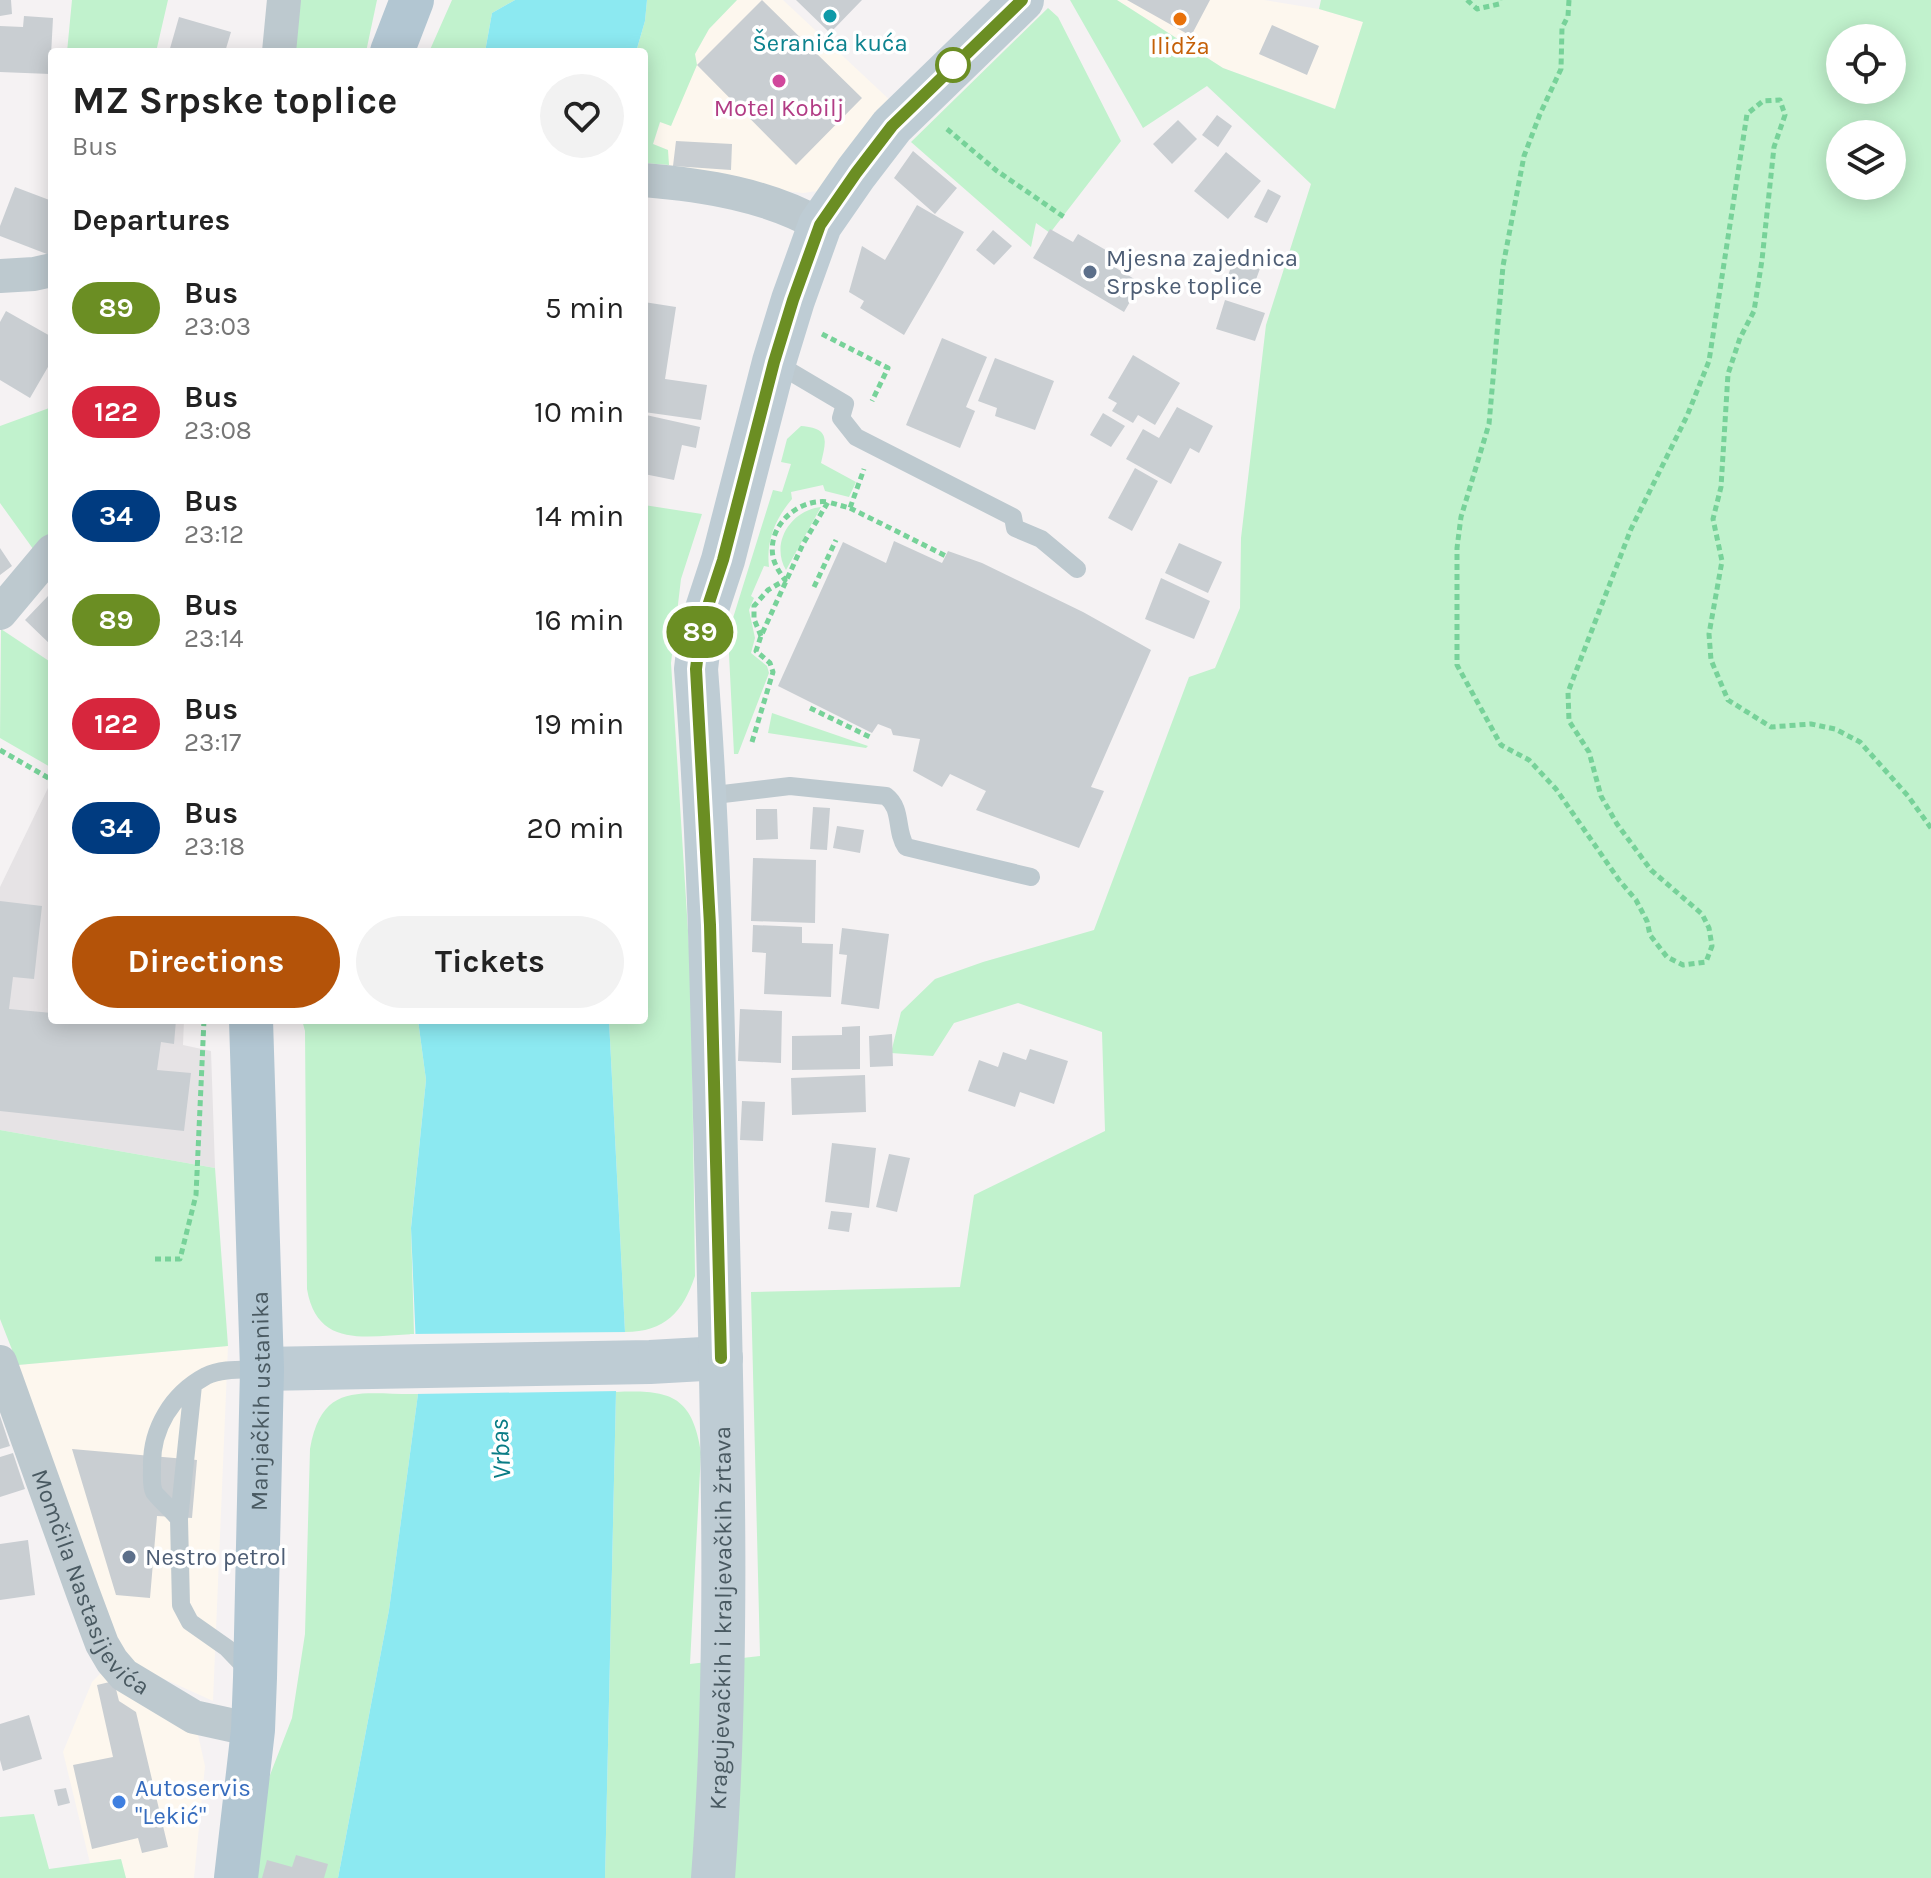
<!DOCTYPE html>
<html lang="en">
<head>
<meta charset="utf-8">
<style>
	body { margin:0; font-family:Karla,sans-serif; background:#f2f2f2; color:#222; height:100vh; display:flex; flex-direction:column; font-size:30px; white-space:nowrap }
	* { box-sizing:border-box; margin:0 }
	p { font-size:26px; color:#767676 }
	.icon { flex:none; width:44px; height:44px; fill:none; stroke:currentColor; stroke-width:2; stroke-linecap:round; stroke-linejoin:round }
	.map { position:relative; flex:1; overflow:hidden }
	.panel { position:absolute; left:48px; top:48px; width:600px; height:976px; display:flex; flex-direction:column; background:#fff; border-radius:8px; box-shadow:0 4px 20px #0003 }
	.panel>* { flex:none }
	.badge { padding:0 16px; border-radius:26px; font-size:28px; line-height:52px }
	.tools { position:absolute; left:1826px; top:24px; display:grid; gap:16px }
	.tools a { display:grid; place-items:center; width:80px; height:80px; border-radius:50%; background:#fff; box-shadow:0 4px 20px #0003; font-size:40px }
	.map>.badge { position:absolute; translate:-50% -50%; box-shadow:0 0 0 4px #fff }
	h2 { padding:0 24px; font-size:30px; line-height:72px }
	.round { display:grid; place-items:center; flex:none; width:84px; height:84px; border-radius:42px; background:#f2f2f2 }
	.head { display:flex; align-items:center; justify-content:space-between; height:136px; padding:0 24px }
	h1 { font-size:38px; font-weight:700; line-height:60px }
	.button { display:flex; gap:16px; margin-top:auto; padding:16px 24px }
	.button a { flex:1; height:92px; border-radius:48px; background:#b45309; color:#fff; font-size:32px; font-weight:700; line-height:92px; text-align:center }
	.button a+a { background:#f2f2f2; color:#222 }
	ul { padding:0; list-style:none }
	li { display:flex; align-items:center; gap:24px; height:104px; padding:0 24px }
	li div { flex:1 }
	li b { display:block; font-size:30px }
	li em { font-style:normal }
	li .badge { min-width:88px; font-weight:700; text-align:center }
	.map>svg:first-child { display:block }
</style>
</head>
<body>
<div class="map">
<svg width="1931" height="1878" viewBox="0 0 1931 1878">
	<rect width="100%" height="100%" fill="#f5f2f3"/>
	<path fill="#fdf7ee" d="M737,0H783L894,104L825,190L803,193L668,178V150L653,144L661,121L671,126L695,54L709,29Z
		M1117,0H1264L1319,9L1363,22L1336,109L1223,68Z
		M228,1346L213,1701L140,1668L124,1657L18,1365Z
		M110,1671L197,1730L205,1766L194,1878H126L121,1859L90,1863L63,1752L92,1682L100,1674Z"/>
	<path fill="#e6e3e5" d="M48,788L52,790V1020H184L183,1045L211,1051L215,1168L0,1130V887Z"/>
	<path fill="#c1f2cd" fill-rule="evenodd" d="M72,0H168L156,52H67Z
		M296,0H377L366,52H290Z
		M452,0H515L492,13L485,52H429Z
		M647,0H737L709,29L695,54L697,65L671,126L660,122L653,144L668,150L669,165L644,163V52H636L645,21Z
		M1070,0H1117L1223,68L1335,109L1363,22L1319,9L1321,0H1931V1878H605L616,1392C668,1390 692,1394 701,1452L690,1664L760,1656L751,1292L960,1287L974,1195L1105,1131L1102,1032L1018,1003L954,1023L933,1056L891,1053L901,1012L935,979L983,962L1094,930L1189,677L1215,668L1240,608L1241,538L1266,325L1311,184L1207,86L1143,128ZM1840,38H1892V90H1840ZM1840,134H1892V186H1840Z
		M1048,8L1058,17L1121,141L1050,233L1036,223L1031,247L911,142Z
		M52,407V534L36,553L0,503V426Z
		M801,426C831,428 826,441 821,463L856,482L849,497L825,491L823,485L791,492L792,499C775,519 766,541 769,567L764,566L751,596L754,598L749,610L755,638L751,653L767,666L769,673L738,754H734L728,634L773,490L782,492L791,464L781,462L787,439Z
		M644,505L702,514L681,579L671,663L691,978L695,1276C683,1312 665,1332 625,1332L609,1020H644Z
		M821,507L786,570C770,543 791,510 821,507Z
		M1,629L52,663V768L0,738Z
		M772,713L868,746L866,748L768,733Z
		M302,1020H418L426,1080L411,1227L414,1334C367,1336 317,1349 307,1289L305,1031Z
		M0,1130L215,1168L228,1346L18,1365L0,1319Z
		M418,1394L389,1610L338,1878H253L259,1818L270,1775L292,1718L305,1634L310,1449C322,1380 362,1395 418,1394Z
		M34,1814L49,1869L121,1859L126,1878H0V1817Z"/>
	<path fill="#8ce9f1" d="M515,0H647L645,21L636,52H485L492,13Z
		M418,1020H609L625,1332L616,1392L605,1878H338L389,1610L418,1394L411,1228L426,1080Z"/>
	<path fill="#f5f2f3" d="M629,1332L620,1391L414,1394L410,1334Z"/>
	<path fill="#c9ced2" d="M0,0H11L12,14L0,16Z
		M762,0L862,98L796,165L697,65Z
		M796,0H862L830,33Z
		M1127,0H1210L1191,36Z
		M24,16L53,18L50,74L0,72V26L23,27Z
		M179,17L231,32L225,52H169Z
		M1272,25L1319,46L1307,75L1259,54Z
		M1217,115L1232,126L1218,147L1202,135Z
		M1178,120L1197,139L1172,164L1153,144Z
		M676,141L732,144L731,170L673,166Z
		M913,151L957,188L935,214L894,178Z
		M1226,152L1261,181L1228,219L1194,191Z
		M15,187L52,201V256L0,236V226Z
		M1268,189L1281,196L1267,223L1254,217Z
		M917,205L964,232L904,335L860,308L864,301L849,292L862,246L885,260Z
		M1050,229L1073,242L1078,234L1111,253L1106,262L1141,283L1124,312L1033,258Z
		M993,230L1012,246L994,265L976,250Z
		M1236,253L1262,263L1250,296L1224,287Z
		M1225,300L1265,313L1255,341L1216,329Z
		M644,302L676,307L665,379L707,385L701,420L644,412Z
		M6,311L52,337V360L30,398L0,380V322Z
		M942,338L987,357L966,407L975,411L960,448L906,425Z
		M1133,355L1180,383L1155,425L1138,415L1133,423L1112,411L1117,403L1108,398Z
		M995,358L1054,381L1035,430L995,416L997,408L978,401Z
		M1177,407L1213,426L1199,453L1190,448L1171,484L1126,459L1143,429L1159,438Z
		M1103,413L1125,426L1111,447L1090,435Z
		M646,415L700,427L696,448L682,445L674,480L644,474Z
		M1135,468L1158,481L1132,531L1108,518Z
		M894,541L942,563L948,551L982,563L1083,612L1151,650L1091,787L1104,791L1079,848L976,810L986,791L950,774L942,787L913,771L920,739L893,735L891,729L878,724L872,733L778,686L843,542L886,563Z
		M1179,543L1222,562L1208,593L1165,573Z
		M0,548L12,566L0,575Z
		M1161,578L1210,601L1194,639L1145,619Z
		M49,595L52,597V646L25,620Z
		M813,807L830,808L827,850L810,849Z
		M756,809H777L778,839L756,840Z
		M837,826L864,830L860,853L833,848Z
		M753,858L816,860L815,923L751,921Z
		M0,901L42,906L34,979L13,977L9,1009L52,1013V1020H176L174,1044L161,1042L157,1070L191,1073L184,1131L0,1111Z
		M753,925L802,927V943L833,944L831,997L764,994L766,953L752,952Z
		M842,928L889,934L879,1009L841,1004L847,955L839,954Z
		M740,1009L782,1011L781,1063L738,1061Z
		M860,1026V1069L792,1070V1036L842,1035V1027Z
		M892,1034L893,1066L870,1067L869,1036Z
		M1030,1049L1068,1061L1054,1104L1020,1092L1015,1107L968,1091L979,1060L998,1067L1003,1052L1026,1060Z
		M865,1075L866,1112L792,1115L791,1078Z
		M742,1101L765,1102L763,1141L740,1140Z
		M832,1143L876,1148L869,1208L825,1202Z
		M889,1154L910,1158L897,1212L876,1207Z
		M831,1211L852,1213L849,1232L828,1229Z
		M0,1416L10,1446L0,1449Z
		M72,1449L197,1460L192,1518L157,1516L150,1598L116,1595Z
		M13,1453L25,1489L0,1497V1457Z
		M28,1540L35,1595L0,1600V1544Z
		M114,1681L119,1701L136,1712L168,1847L142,1853L138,1838L92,1849L73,1765L113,1757L97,1685Z
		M29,1715L42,1759L3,1771L0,1760V1724Z
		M66,1788L70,1803L58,1806L54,1790Z
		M296,1855L328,1864L324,1878H262L267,1860L292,1867Z"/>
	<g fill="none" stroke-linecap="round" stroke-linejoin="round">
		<path stroke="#77d299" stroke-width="5" stroke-dasharray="6 4" stroke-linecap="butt" d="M1467,0L1477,9L1499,4L1500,0
			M1569,0L1568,16L1562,28L1561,69L1540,114L1524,156L1503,266L1489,424L1461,517L1457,548V665L1501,745L1529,760L1556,789L1619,880L1636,900L1647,921L1650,935L1667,957L1683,965L1706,962L1712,946L1709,928L1702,914L1651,870L1617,824L1601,796L1589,752L1569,721L1568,692L1631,529L1687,416L1709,361L1747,114L1763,101L1780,100L1785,115L1774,147L1762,260L1754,311L1740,338L1728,374L1721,487L1713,519L1722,561L1709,634L1711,660L1728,700L1771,727L1811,724L1835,729L1860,742L1908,796L1931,828
			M947,129L997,171L1064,217
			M822,334L888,368L872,401
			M850,508L946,556
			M814,587L836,540
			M761,636L754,619V606L768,590L785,580C780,573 775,566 773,557C767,525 799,498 828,502
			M810,708L872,738
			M752,742L773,672L770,663L756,651L761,636L803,544L828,502L850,508L864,469
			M0,750L52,780
			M155,1259H180L196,1195L204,1020"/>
		<path stroke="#bdc9cf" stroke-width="18" d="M774,362L845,404L841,418L856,437L1013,517L1015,528L1041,539L1077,569
			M707,786L715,793L723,794L790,786L886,796C903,809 895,831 906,847L1031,877
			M193,1385L179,1519L181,1605L190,1622L227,1648L249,1671
			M179,1519C174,1512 156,1496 154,1492C151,1486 152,1475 152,1467C151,1429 172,1394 206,1376C222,1368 244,1370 262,1369"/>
		<g stroke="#bdc9cf" stroke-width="34">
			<path d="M279,52L284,0"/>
			<path d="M644,180C704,185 768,195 820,225"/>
			<path d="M0,276L34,274L52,270"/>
			<path d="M0,613L52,551"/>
			<path id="s1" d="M0,1362L83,1593L102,1644L112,1661L124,1675L194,1717L253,1730"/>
		</g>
		<g stroke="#beccd4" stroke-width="44">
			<path d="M262,1369L650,1362L721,1358"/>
			<path id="s2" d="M713,1878C729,1666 723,1453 718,1240C713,1050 711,859 696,669L701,627L723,560L774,362L793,300L820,225L856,173L892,126L1022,0"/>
		</g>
		<g stroke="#b2c6d2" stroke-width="44">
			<path d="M392,52L412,0"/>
			<path id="s3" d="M236,1878L253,1730L255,1678L262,1369L251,1020"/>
		</g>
	</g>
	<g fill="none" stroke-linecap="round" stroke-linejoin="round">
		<g stroke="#fff" stroke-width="18">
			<path id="line" d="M721,1358L710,925L696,669L701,627L723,560L774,362L793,300L820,225L856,173L892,126L1022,0"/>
		</g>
		<use href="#line" stroke="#6b8e23" stroke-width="12"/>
	</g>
	<circle fill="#0f9aa8" stroke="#fff" stroke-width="3" cx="830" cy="16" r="8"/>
	<circle fill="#e8710a" stroke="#fff" stroke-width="3" cx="1180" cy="19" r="8"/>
	<circle fill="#fff" stroke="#6b8e23" stroke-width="4" cx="953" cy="65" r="16"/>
	<circle fill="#d1479c" stroke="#fff" stroke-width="3" cx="779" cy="81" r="8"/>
	<g fill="#5c6f8a" stroke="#fff" stroke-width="3">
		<circle cx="1090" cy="272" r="8"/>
		<circle cx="129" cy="1557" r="8"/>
	</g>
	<circle fill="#3f7fe0" stroke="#fff" stroke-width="3" cx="119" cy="1802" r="8"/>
	<g text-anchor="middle" stroke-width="7" stroke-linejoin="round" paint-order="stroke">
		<g font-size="24" fill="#0d838f" stroke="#fff">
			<text x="830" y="51">Šeranića kuća</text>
		</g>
		<g font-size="24" fill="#c56008" stroke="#fff">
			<text x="1180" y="54">Ilidža</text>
		</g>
		<g font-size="24" fill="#b23c85" stroke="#fff">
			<text x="779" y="116">Motel Kobilj</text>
		</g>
		<g font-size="24" fill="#4e5e75" stroke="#fff" text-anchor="start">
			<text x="1106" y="266">Mjesna zajednica<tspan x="1106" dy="28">Srpske toplice</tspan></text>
			<text x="145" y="1565">Nestro petrol</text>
		</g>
		<g font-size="24" fill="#495961" stroke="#fff">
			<text dy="8" stroke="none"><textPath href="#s3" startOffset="478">Manjačkih ustanika</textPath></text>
			<text dy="8" stroke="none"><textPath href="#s1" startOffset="240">Momčila Nastasijevića</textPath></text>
			<text dy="8" stroke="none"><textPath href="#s2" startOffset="260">Kragujevačkih i kraljevačkih žrtava</textPath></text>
		</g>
		<g font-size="24" fill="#366cbe" stroke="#fff" text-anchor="start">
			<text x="135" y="1796">Autoservis<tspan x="135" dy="28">"Lekić"</tspan></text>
		</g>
		<g font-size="26" font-style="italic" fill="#097c85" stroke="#fff">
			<text transform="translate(500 1449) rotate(-93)" y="9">Vrbas</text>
		</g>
	</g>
</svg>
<div class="tools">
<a><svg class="icon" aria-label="locate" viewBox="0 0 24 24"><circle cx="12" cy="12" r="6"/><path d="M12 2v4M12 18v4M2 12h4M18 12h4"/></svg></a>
<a><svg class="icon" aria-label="layers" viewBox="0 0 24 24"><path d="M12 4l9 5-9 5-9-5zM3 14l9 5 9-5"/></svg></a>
</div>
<b class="badge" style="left:700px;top:632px;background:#6b8e23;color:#fff">89</b>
<section class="panel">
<div class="head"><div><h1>MZ Srpske toplice</h1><p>Bus</p></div><a class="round"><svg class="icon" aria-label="heart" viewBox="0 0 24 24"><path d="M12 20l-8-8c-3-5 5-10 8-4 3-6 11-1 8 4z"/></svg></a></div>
<h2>Departures</h2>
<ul>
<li><span class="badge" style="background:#6b8e23;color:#fff">89</span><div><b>Bus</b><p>23:03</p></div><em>5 min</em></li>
<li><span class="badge" style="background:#d7263d;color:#fff">122</span><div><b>Bus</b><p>23:08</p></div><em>10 min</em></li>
<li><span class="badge" style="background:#003b80;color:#fff">34</span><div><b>Bus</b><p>23:12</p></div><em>14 min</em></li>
<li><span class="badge" style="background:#6b8e23;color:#fff">89</span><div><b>Bus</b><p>23:14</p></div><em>16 min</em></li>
<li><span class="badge" style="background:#d7263d;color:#fff">122</span><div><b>Bus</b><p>23:17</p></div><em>19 min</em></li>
<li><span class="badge" style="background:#003b80;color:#fff">34</span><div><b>Bus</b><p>23:18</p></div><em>20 min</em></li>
</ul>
<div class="button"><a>Directions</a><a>Tickets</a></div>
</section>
</div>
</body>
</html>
